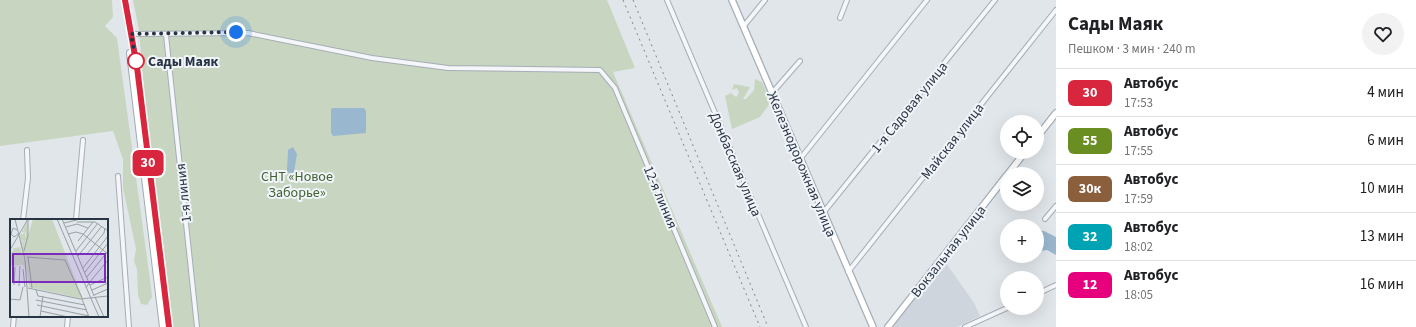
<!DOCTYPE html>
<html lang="ru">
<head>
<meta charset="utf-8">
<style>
	body { margin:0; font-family:"Source Sans 3",sans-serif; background:#f2f2f2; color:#202124; height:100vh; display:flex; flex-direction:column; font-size:15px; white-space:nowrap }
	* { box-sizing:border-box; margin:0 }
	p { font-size:13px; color:#757577 }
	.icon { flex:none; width:22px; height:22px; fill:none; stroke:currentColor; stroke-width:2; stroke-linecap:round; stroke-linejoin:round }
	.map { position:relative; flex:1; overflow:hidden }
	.details { display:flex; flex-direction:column; background:#fff; width:360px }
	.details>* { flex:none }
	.badge { padding:0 8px; border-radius:6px; font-size:14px; line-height:26px }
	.buttons { position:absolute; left:1000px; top:115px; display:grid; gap:8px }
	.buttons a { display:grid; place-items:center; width:44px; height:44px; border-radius:50%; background:#fff; box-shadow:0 4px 16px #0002; font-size:20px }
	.you { position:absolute; width:20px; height:20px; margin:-10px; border:3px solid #fff; border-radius:50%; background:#1a73e8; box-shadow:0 0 0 6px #1a73e833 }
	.map>.badge { position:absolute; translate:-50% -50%; box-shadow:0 0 0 2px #fff }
	.round { display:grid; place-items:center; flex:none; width:42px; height:42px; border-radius:21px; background:#f2f2f2 }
	.headline { display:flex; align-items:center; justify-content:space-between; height:68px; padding:0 12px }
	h1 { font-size:19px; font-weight:700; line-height:30px }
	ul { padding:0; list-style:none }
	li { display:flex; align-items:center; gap:12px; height:48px; padding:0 12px; border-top:1px solid #e0e0e0 }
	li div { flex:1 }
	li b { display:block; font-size:15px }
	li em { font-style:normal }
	li .badge { min-width:44px; font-weight:700; text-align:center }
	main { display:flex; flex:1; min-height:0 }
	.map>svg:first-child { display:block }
</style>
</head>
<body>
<main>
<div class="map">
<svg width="1056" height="327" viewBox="0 0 1056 327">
	<rect width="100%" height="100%" fill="#e1e6eb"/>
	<path fill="#cfd5dd" d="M944,260L974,303L980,316L957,327H891Z"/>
	<path fill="#c8d6c1" d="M0,0H112L113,17L105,26L117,38L151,287L152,297L147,305L141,304L138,295L137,269L134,261L136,249L123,188V159L113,131L0,146Z
		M133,0H607L635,68L613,72L722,327H172L151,171L139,30Z
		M755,79L762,82L771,102L760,117L732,129L725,96L731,93L736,97L739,93L737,88L732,90L734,84L750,87L743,99H746L754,90Z"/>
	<path fill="#99b7ce" d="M333,108H364L366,111V133L333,136L331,133V109Z
		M293,147L297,154L294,172L291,175L287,171L288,150Z
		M1037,230L1044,231L1056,237V255L1047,250L1041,251L1037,249Z"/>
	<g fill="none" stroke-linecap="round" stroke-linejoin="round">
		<g stroke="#a5adb6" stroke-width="6">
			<path id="street" d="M667,0L806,327
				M840,18L847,0
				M743,27L765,0
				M131,34L248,33L372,58L448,68L600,70L615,88L715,327
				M166,35L197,327
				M772,93L800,61
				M800,159L927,0
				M118,176L129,327
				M823,213L995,0
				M1045,219L1056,206
				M23,220L28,178L27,150
				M76,220L83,140
				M848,272L1056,10
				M1037,294L1056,285
				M13,327L14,316
				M67,327L68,316
				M965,327L1007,308"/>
		</g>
		<g stroke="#a5adb6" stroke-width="8">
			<path id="secondary" d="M732,0L873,327
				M1037,137L1056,113
				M1008,174L1025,152
				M888,327L1007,175"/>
		</g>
		<g stroke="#9fabb8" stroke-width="8">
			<path id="primary" d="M125,0L137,67L169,327
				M130,53L163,327"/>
		</g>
		<use href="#street" stroke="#f4f6f9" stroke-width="4"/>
		<use href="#secondary" stroke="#fff" stroke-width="5.5"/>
		<use href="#primary" stroke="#fff" stroke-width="6"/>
		<path stroke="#798696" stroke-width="1" stroke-dasharray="2 4" stroke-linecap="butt" d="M623,0L760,327
			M633,0L768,327"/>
	</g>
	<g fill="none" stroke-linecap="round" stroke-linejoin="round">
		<g stroke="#fff" stroke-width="9">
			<path id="line" d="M125,0L137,67L169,327"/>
		</g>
		<use href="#line" stroke="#d7263d" stroke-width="6"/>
		<path stroke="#273444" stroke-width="4" stroke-dasharray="0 7.2" d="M136,61L131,34L236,32"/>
	</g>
	<circle fill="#fff" stroke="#d7263d" stroke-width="2" cx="136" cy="61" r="8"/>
	<g text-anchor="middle" stroke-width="4" stroke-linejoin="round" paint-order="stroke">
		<g font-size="14" font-weight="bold" fill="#273444" stroke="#f1f4f8" text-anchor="start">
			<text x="148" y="66">Сады Маяк</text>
		</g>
		<g font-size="14" fill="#273444" stroke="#f1f4f8">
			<text transform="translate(909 107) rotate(-51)" y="5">1-я Садовая улица</text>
			<text transform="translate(952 141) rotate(-52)" y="5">Майская улица</text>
			<text transform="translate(736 164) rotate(67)" y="5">Донбасская улица</text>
			<text transform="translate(802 164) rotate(67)" y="5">Железнодорожная улица</text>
			<text transform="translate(183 193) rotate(-96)" y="5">1-я линия</text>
			<text transform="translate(661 197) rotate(67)" y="5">12-я линия</text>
			<text transform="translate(948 251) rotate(-52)" y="5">Вокзальная улица</text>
		</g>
		<g font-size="14" fill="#406233" stroke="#f1f4f8">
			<text x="297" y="181">СНТ «Новое<tspan x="297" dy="16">Заборье»</tspan></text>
		</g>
	</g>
	<g transform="translate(10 219)">
		<rect width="98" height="98" fill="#e1e6eb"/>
		<path d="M23,0H42L73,80L19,68L10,22L15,23L14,28L18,18L15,23L11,21L9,16L15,14L16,20V14L12,13L17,3L18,17ZM10,28L15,46L14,51L13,46L0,47V37L4,29Z" fill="#c8d6c1"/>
		<path fill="none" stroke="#979fa8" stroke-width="1" d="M5,0L15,41L19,98M47,0L89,98M52,0L79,64L76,69M67,3H85L98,12M54,4L67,1M56,8L67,5L78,9M7,11L3,9L1,15L4,18L8,15M58,15L66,13L73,15L98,35M68,22L83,3M85,25L94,14L95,9M0,31L18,0M14,32L18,16V1M66,32L88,4M76,36L85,25M68,37L92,7M17,38L55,41L72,79M18,38L22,69M73,49L98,17M13,50L15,68M75,53L98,24M77,58L98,32M4,66L5,48M80,66L98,58M9,67L10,47M18,69L70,80L98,77M26,71L28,77L75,86M82,71L98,64M84,76L98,70M84,77L79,64L98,41M85,78L94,98M0,80L10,81L13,68M72,80L79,98M26,81L77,91M27,86L79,97M31,92L58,98M30,98L33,77"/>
		<path fill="#7b2cbf" fill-opacity="0.15" stroke="#7b2cbf" stroke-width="2" d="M3,35H95V63H3Z"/>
		<rect width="98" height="98" fill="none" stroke="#273444" stroke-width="2"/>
	</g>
</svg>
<div class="buttons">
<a><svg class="icon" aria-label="locate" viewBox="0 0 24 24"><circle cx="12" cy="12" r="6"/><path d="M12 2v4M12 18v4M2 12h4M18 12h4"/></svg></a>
<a><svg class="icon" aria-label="layers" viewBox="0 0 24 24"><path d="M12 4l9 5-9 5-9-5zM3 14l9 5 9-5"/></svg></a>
<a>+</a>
<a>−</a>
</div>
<div class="you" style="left:236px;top:32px"></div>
<b class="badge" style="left:148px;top:163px;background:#d7263d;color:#fff">30</b>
</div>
<section class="details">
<div class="headline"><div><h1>Сады Маяк</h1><p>Пешком · 3 мин · 240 m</p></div><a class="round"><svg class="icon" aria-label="heart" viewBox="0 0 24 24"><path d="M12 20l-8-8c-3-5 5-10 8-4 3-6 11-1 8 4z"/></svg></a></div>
<ul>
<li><span class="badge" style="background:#d7263d;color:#fff">30</span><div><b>Автобус</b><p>17:53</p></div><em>4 мин</em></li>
<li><span class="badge" style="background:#6b8e23;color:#fff">55</span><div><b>Автобус</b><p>17:55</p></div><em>6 мин</em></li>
<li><span class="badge" style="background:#8b5e3c;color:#fff">30к</span><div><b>Автобус</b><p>17:59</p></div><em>10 мин</em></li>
<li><span class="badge" style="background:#00a3b4;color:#fff">32</span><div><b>Автобус</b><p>18:02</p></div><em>13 мин</em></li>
<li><span class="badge" style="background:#e6007e;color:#fff">12</span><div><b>Автобус</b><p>18:05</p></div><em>16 мин</em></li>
</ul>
</section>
</main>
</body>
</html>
